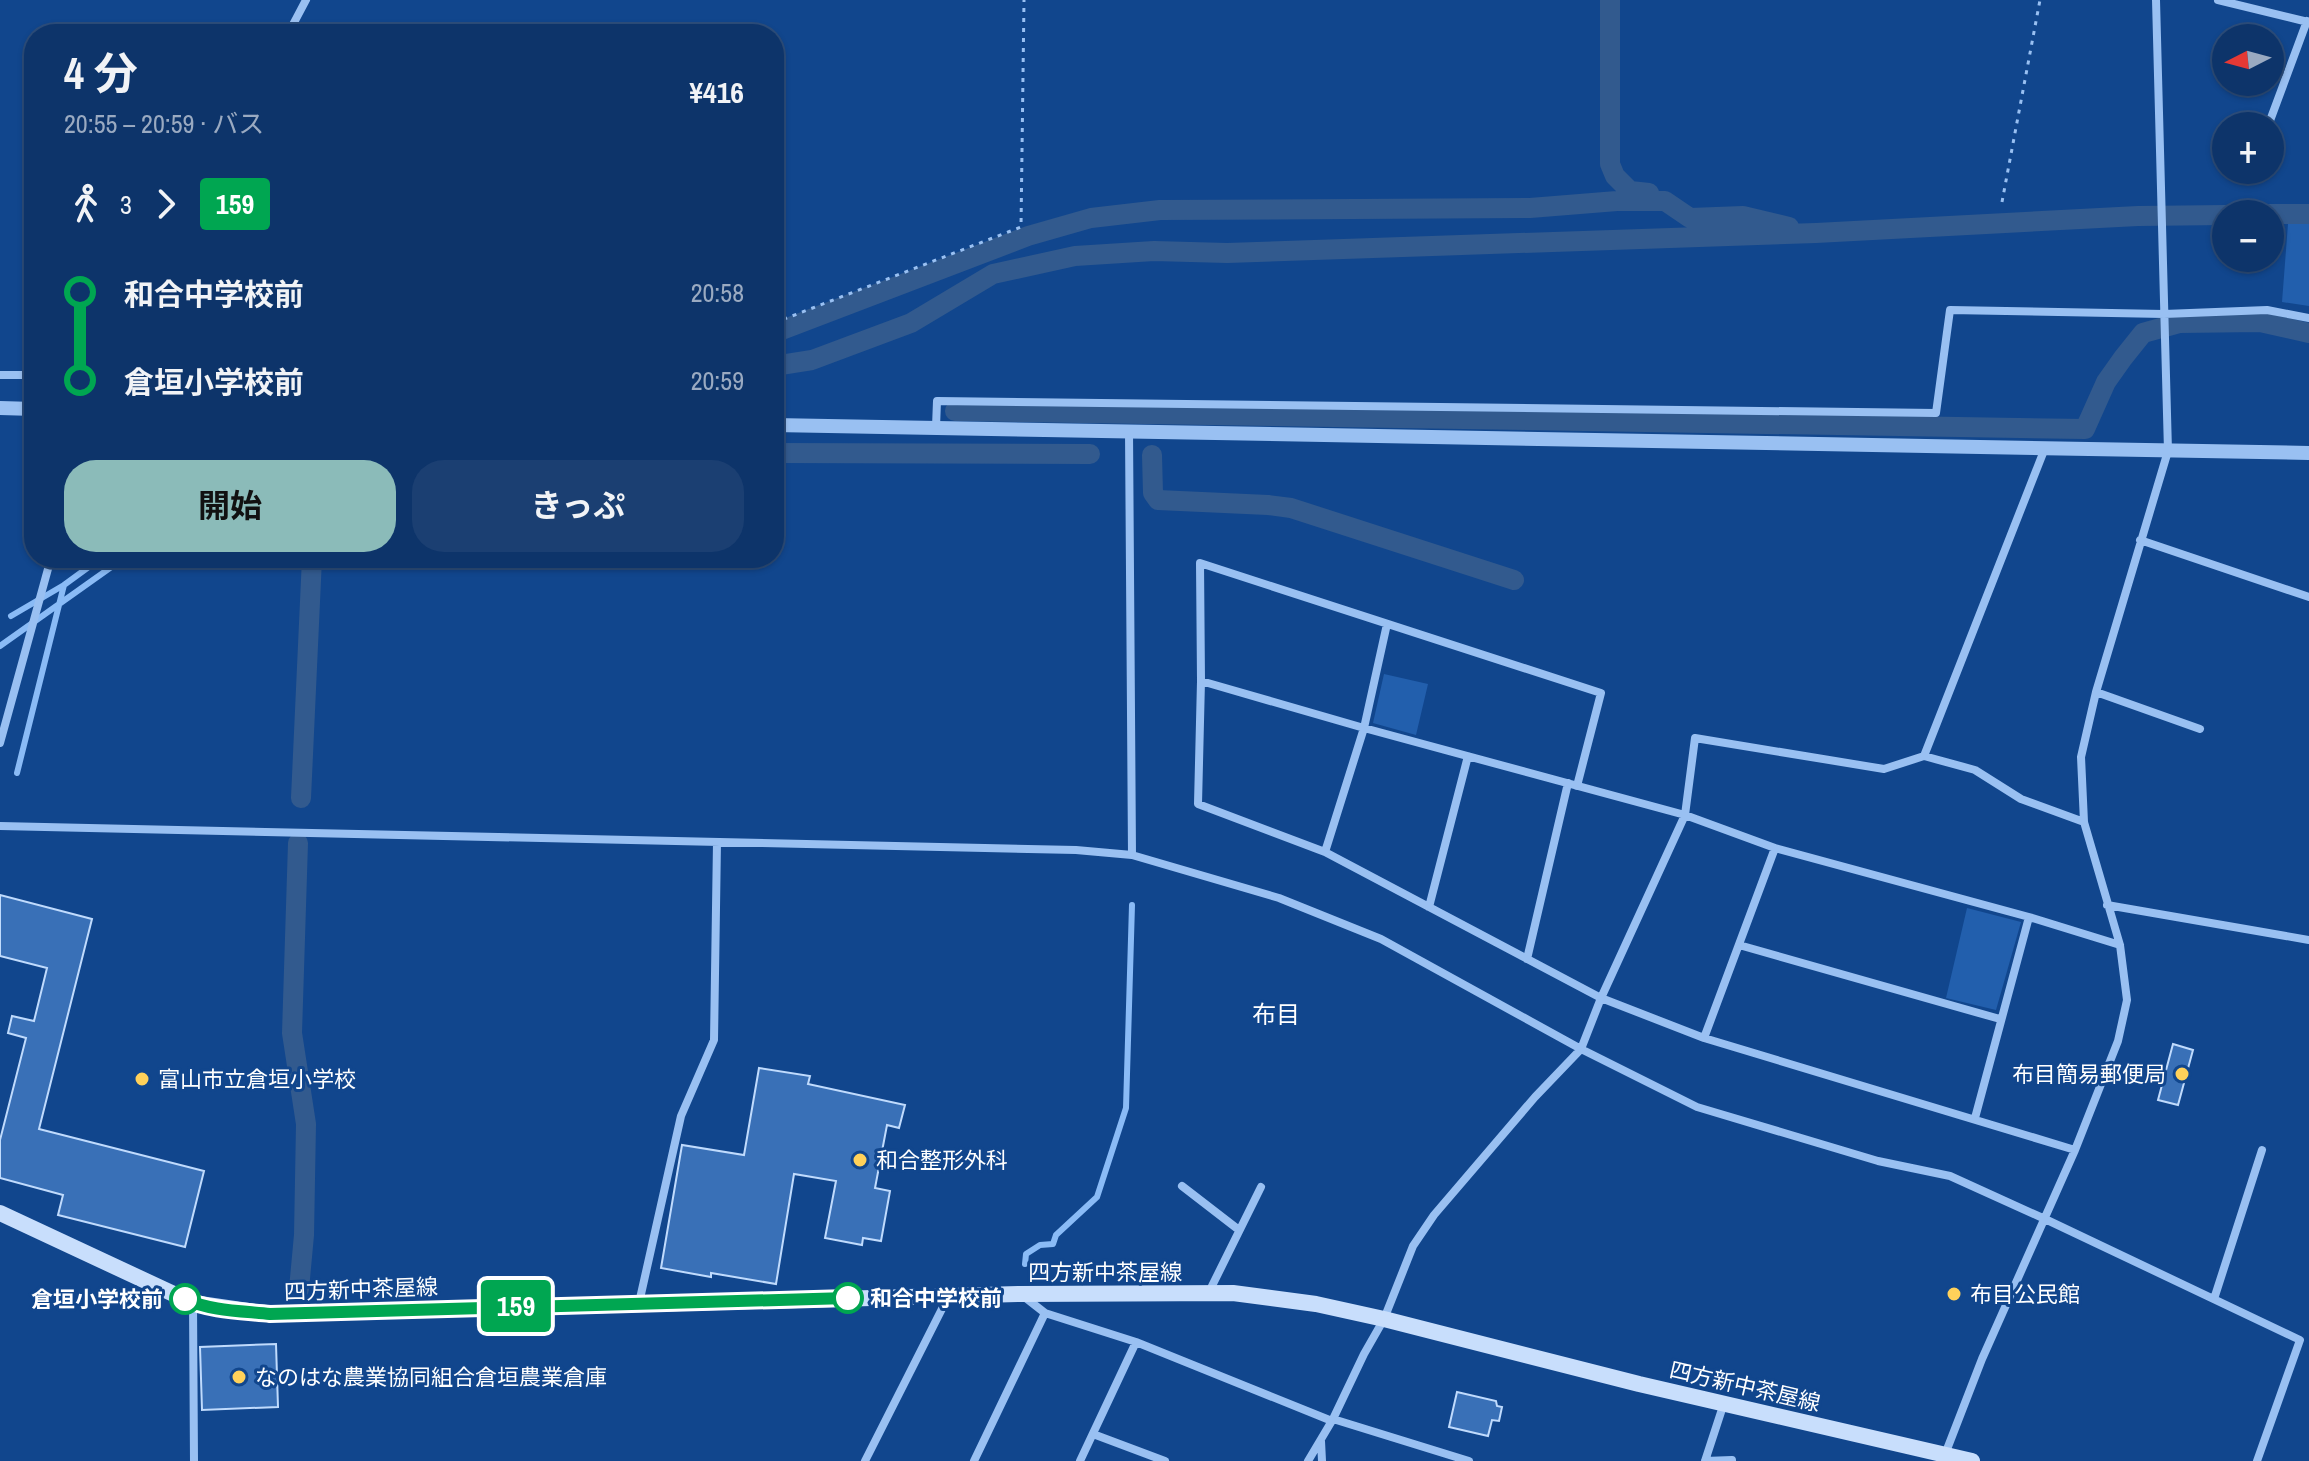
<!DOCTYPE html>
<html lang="ja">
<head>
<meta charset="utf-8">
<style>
	body { margin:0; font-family:"Archivo Narrow","Noto Sans JP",sans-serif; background:#1b3f72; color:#f1f3f6; height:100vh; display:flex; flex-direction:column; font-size:30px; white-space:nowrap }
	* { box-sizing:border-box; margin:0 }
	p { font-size:26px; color:#9aaac1 }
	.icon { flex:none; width:44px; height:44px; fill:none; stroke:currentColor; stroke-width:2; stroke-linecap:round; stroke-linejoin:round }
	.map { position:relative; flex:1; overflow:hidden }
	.panel { position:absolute; left:24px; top:24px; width:760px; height:544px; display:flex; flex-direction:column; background:#0d346a; border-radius:32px; box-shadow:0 2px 6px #0004,0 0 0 2px #2d4f7e }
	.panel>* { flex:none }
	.badge { padding:0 16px; border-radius:6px; font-size:28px; line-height:52px }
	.needle { width:52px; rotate:264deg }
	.tools { position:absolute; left:2212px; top:24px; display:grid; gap:16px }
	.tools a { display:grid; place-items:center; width:72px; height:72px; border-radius:50%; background:#0d346a; box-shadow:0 2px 6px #0004,0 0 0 2px #2d4f7e; font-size:40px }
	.map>.badge { position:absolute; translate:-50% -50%; box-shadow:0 0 0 4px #fff }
	.legs { display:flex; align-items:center; gap:12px; height:88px; padding:0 40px; font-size:26px }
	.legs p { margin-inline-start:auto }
	.summary { display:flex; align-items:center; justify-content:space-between; height:136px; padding:0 40px }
	h1 { font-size:44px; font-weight:700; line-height:60px }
	.cta { display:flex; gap:16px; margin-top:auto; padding:16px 40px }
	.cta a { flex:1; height:92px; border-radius:32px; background:#8bbbb9; color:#111; font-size:32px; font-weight:700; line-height:92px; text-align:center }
	.cta a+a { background:#1b3f72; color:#f1f3f6 }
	ul { padding:0 40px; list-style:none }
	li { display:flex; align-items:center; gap:28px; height:88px; font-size:30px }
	li i { display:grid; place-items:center; width:12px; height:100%; margin:0 10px; background:currentColor }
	li i::after { content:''; width:20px; height:20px; margin:-10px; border:6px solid; border-radius:50%; background:#0d346a }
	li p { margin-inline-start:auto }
	li:first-child i { background:linear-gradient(#0000 50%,currentColor 0) }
	li:last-child i { background:linear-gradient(currentColor 50%,#0000 0) }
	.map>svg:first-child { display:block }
</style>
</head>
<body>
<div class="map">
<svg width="2309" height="1461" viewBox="0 0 2309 1461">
	<rect width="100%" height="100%" fill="#11468d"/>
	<path fill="#225fad" d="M2288,224H2309V306L2282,302Z
		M1384,674L1428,684L1416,735L1373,723Z
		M1967,908L2021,922L1996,1010L1946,998Z"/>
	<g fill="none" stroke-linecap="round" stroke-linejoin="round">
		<path stroke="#8abbf6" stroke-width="6" d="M11,616L64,585
			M0,646L124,558
			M17,773L64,585L101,558
			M1025,1264L1026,1254L1040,1245L1053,1244L1056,1235L1097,1197L1126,1108L1132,905"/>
		<path stroke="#325a8e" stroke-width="20" d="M1610,0V164L1615,176L1630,191L1649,193
			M2270,214H2309
			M774,333L1028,236L1091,218L1160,210L1530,208L1617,201H1665L1690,218L1743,216L1789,227
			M774,366L812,360L911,323L993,274L1075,256L1154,251L1227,253L1816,233L2138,216L2226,215
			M955,411L2085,429L2106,382L2123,358L2143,333L2179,323L2260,322L2309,333
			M774,453L1090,454
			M1152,455L1153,493L1158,500L1268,505L1291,508L1514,580
			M301,798L312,558
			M298,843L292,1033L306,1124L304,1235L299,1289"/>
	</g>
	<path fill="#3970b7" stroke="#c0dbfd" stroke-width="2" d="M0,895L92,919L39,1129L204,1171L185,1247L58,1215L63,1195L0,1178V1140L26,1038L8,1033L12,1016L34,1021L47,968L0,956Z
		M2173,1044L2193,1050L2178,1105L2158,1100Z
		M759,1068L810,1076L808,1084L905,1105L899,1128L887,1125L875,1188L890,1191L881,1241L863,1238L862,1245L825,1238L836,1181L794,1174L776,1284L711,1273V1277L661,1268L682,1145L744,1155Z
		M276,1344L278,1407L202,1410L200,1347Z
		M1457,1392L1496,1401L1497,1406L1502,1407L1499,1421L1492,1420L1488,1436L1449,1427Z"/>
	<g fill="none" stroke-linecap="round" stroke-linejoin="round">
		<path stroke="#99c0f2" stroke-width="3" stroke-dasharray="4 6" stroke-linecap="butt" d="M2002,202L2040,0
			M774,323L1021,227L1024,0"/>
		<path stroke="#99c0f2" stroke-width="8" d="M2218,0L2308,22
			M288,34L306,0
			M2268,126L2307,21
			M0,375H34
			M936,427L937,401L1936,413L1950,310L2164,314L2267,310L2309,318
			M1129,431L1132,855
			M2140,540L2309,597
			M1201,681L1200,563L1601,693L1577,786
			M2096,692L2200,729
			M0,743L51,558
			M1924,756L2045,448
			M0,826L1076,850L1132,855L1279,898L1381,939L1581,1049L1697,1107L1878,1161L1950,1176L2045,1219L2300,1340L2257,1461
			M1325,852L1364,728L1387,624
			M2107,905L2309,940
			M1429,907L1468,756
			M1739,945L2000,1019
			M1527,959L1568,783
			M1704,1038L1775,848
			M1975,1118L2029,917
			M2075,1150L1704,1038L1601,998L1325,852L1198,804L1201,681L1364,728L1685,815L1775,848L2029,917L2120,945
			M1182,1186L1239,1230
			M1209,1292L1261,1187
			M1022,1295L1045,1313L1136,1342L1332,1421
			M2214,1299L2262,1150
			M193,1303L194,1461
			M639,1303L681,1116L714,1040L717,842
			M1333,1419L1469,1461
			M1093,1434L1165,1461
			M1321,1441L1322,1461
			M1944,1457L1982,1359L2075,1150L2118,1041L2127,1000L2120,945L2084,822L2081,757L2096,692L2168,451L2156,0
			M865,1461L948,1297
			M974,1461L1045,1313
			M1080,1461L1136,1342
			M1308,1461L1333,1419L1364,1354L1384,1319L1413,1246L1434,1215L1535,1097L1581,1049L1601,998L1685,815L1695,738L1884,769L1924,756L1975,770L2021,799L2084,822
			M1705,1461L1724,1403
			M1705,1461L1732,1460"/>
		<path stroke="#99c0f2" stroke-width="14" d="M0,408L34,409
			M774,425L2309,453"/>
		<path stroke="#c8defc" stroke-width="16" d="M0,1213L193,1303L270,1314L1020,1294L1233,1293L1316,1304L1384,1319L1639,1384L1972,1461"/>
	</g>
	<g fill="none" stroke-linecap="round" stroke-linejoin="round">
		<g stroke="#fff" stroke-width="18">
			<path id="line-1" d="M185,1299C210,1311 243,1311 270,1314L848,1298"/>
		</g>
		<use href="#line-1" stroke="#00a651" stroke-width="12"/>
	</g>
	<g fill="#ffd15a" stroke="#11468d" stroke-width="3">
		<circle cx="2182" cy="1074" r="8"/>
		<circle cx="142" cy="1079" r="8"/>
		<circle cx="860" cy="1160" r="8"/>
		<circle cx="1954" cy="1294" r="8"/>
		<circle cx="239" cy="1377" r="8"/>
	</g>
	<g fill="#fff" stroke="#00a651" stroke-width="4">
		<circle cx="848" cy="1298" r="14"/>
		<circle cx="185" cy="1299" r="14"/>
	</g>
	<g text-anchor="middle" stroke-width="6" stroke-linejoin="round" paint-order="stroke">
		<g font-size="22" fill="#fff" stroke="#11468d" text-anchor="start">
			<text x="2166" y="1082" text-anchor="end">布目簡易郵便局</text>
			<text x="158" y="1087">富山市立倉垣小学校</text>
			<text x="876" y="1168">和合整形外科</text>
			<text x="1970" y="1302">布目公民館</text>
			<text x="255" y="1385">なのはな農業協同組合倉垣農業倉庫</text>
		</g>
		<g font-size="22" fill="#fff" stroke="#11468d">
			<text x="1105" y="1280">四方新中茶屋線</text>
			<text transform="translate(361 1289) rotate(-2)" y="8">四方新中茶屋線</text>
			<text transform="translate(1745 1386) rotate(13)" y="8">四方新中茶屋線</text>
		</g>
		<g font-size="22" font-weight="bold" fill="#fff" stroke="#11468d" text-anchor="start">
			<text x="870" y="1306">和合中学校前</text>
			<text x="163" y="1307" text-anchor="end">倉垣小学校前</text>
		</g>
		<g font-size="24" fill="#fff" stroke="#11468d">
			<text x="1276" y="1023">布目</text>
		</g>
	</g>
</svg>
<div class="tools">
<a><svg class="needle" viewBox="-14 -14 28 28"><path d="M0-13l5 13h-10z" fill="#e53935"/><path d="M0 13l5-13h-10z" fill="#9aaac1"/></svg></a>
<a>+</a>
<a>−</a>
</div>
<b class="badge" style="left:516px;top:1306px;background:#00a651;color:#fff">159</b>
<section class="panel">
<div class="summary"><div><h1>4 分</h1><p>20:55 – 20:59 · バス</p></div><b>¥416</b></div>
<div class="legs"><svg class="icon" aria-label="walk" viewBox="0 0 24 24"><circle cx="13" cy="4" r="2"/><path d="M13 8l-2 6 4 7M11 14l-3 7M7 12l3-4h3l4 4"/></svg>3<svg class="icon" aria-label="forward" viewBox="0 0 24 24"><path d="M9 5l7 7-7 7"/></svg><b class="badge" style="background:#00a651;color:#fff">159</b></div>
<ul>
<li><i style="color:#00a651"></i><b>和合中学校前</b><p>20:58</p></li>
<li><i style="color:#00a651"></i><b>倉垣小学校前</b><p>20:59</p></li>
</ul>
<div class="cta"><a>開始</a><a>きっぷ</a></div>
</section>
</div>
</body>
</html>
